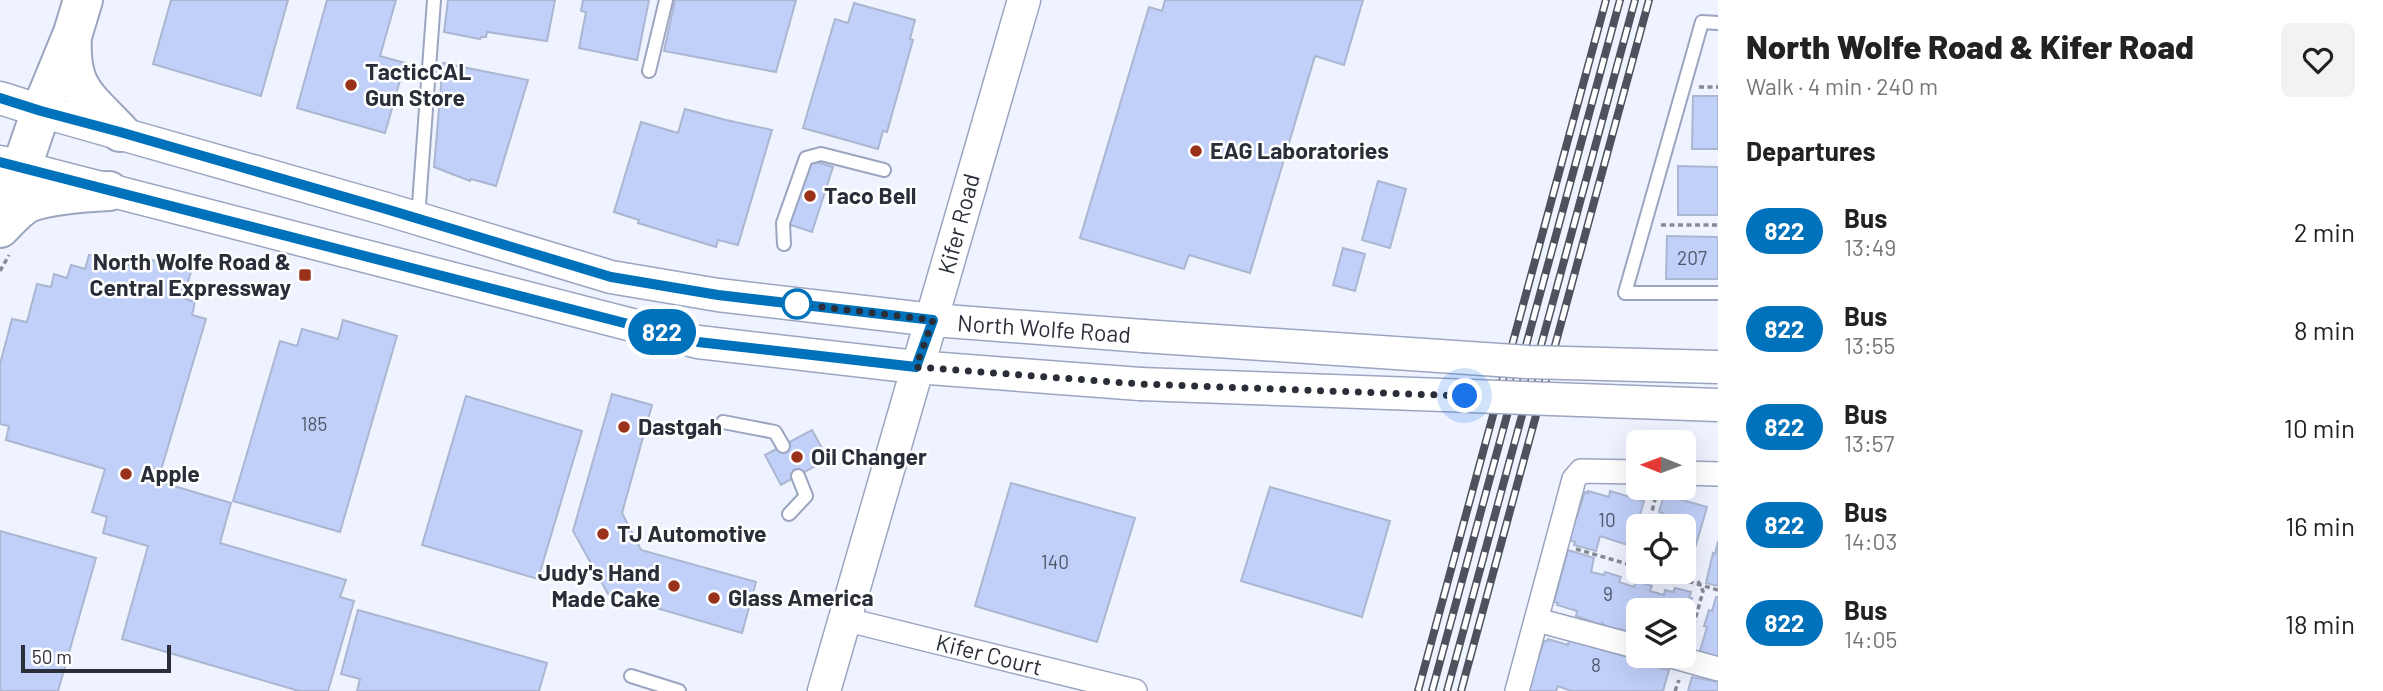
<!DOCTYPE html>
<html lang="en">
<head>
<meta charset="utf-8">
<style>
	body { margin:0; font-family:Barlow,sans-serif; background:#f2f2f2; color:#222; height:100vh; display:flex; flex-direction:column; font-size:26px; white-space:nowrap }
	* { box-sizing:border-box; margin:0 }
	p { font-size:23px; color:#767676 }
	.icon { flex:none; width:38px; height:38px; fill:none; stroke:currentColor; stroke-width:2; stroke-linecap:round; stroke-linejoin:round }
	.map { position:relative; flex:1; overflow:hidden }
	.drawer { display:flex; flex-direction:column; background:#fff; width:665px }
	.drawer>* { flex:none }
	.badge { padding:0 14px; border-radius:23px; font-size:24px; line-height:46px }
	.needle { width:46px; rotate:271deg }
	.buttons { position:absolute; left:1626px; top:430px; display:grid; gap:14px }
	.buttons a { display:grid; place-items:center; width:70px; height:70px; border-radius:10px; background:#fff; box-shadow:0 7px 28px #0002; font-size:35px }
	.scale { position:absolute; left:21px; bottom:18px; width:150px; box-sizing:border-box; padding-left:7px; border:4px solid #2a2e39; border-top:0; font-size:19px; line-height:24px; white-space:nowrap; color:#2a2e39; -webkit-text-stroke:5px #fff; paint-order:stroke }
	.you { position:absolute; width:35px; height:35px; margin:-18px; border:5px solid #fff; border-radius:50%; background:#1a73e8; box-shadow:0 0 0 10px #1a73e833 }
	.map>.badge { position:absolute; translate:-50% -50%; box-shadow:0 0 0 4px #fff }
	h2 { padding:0 28px; font-size:26px; line-height:63px }
	.round { display:grid; place-items:center; flex:none; width:74px; height:74px; border-radius:10px; background:#f2f2f2 }
	.overview { display:flex; align-items:center; justify-content:space-between; height:119px; padding:0 28px }
	h1 { font-size:33px; font-weight:800; line-height:52px }
	ul { padding:0; list-style:none }
	li { display:flex; align-items:center; gap:21px; height:98px; padding:0 28px }
	li div { flex:1 }
	li b { display:block; font-size:26px }
	li em { font-style:normal }
	li .badge { min-width:77px; font-weight:700; text-align:center }
	main { display:flex; flex:1; min-height:0 }
	.map>svg:first-child { display:block }
</style>
</head>
<body>
<main>
<div class="map">
<svg width="1718" height="691" viewBox="0 0 1718 691">
	<rect width="100%" height="100%" fill="#eff3ff"/>
	<path fill="#c1d0f9" stroke="#abb6d1" stroke-width="2" d="M171,0H288L261,96L153,64Z
		M327,0H396L380,56L405,63L385,133L297,108Z
		M448,0H555L547,41L487,32L486,37H481L480,39L444,32Z
		M583,0H649L637,60L579,48L586,12L581,11Z
		M675,0H796L776,72L664,51Z
		M1165,0H1363L1344,65L1315,56L1250,273L1189,255L1184,269L1080,238L1149,7L1162,11Z
		M854,3L915,20L910,39L913,40L887,132L883,131L878,149L803,128L835,19L848,23Z
		M443,63L528,80L496,186L471,179L470,181L434,167Z
		M1693,96H1718V149H1692Z
		M685,109L726,120L772,130L738,245L718,240L716,247L638,223L639,220L614,212L641,122L678,133Z
		M813,161L833,167L812,232L788,224L806,168Z
		M1678,166L1718,167V215H1678Z
		M1378,181L1406,189L1390,248L1362,240Z
		M1667,236L1718,237V279H1666Z
		M1343,248L1365,254L1355,291L1333,285Z
		M132,254L191,272L183,298L195,302L192,315L206,319L161,470L149,467L147,478L231,503L220,543L346,580L340,597L354,601L328,691H299L122,639L148,546L103,533L107,517L92,512L105,469L6,440L9,426L0,424V364L12,319L27,322L37,284L51,287L54,274L67,278L71,265L85,269L89,255L129,265Z
		M343,320L397,336L340,532L233,501L280,341L297,346L302,329L338,339Z
		M612,394L652,405L622,513L641,550L756,582L742,633L608,594L573,531Z
		M466,396L582,431L538,579L422,545Z
		M812,430L828,459L781,485L765,455Z
		M1011,483L1135,518L1097,642L975,606Z
		M1270,487L1390,521L1362,617L1241,581Z
		M1588,491L1609,497L1610,491L1644,501L1631,546L1600,536L1596,551L1574,545L1575,542L1569,540L1585,492L1588,493Z
		M1664,495L1707,507L1687,576L1675,572H1684V527H1659L1663,513L1659,512Z
		M0,531L96,558L58,691H0Z
		M1718,541V586L1706,583L1713,553L1715,554Z
		M1568,550L1594,558L1591,572L1604,575L1605,572L1621,577L1619,582L1634,587L1636,581L1652,586L1650,591L1664,595L1665,590L1673,592L1675,588L1691,592L1689,598H1692L1685,622L1684,621V611H1638V636L1627,633L1628,631L1605,626L1602,623V625L1576,616L1577,611L1557,605L1558,603L1554,602Z
		M1716,597H1718V658L1700,651L1707,627L1704,626L1709,610L1712,611Z
		M358,610L547,663L539,691H357L360,679L341,674Z
		M1548,639L1568,645L1569,640L1582,644L1583,642L1599,649L1661,666L1660,668L1669,670L1663,691H1571L1558,686L1556,691H1527L1544,641H1547Z
		M1692,677L1718,682V691H1688Z"/>
	<g fill="none" stroke-linecap="round" stroke-linejoin="round">
		<g stroke="#9ba5c0" stroke-width="16">
			<path id="lane" d="M1718,23L1702,22L1625,293H1718
				M649,71L666,0
				M418,218L434,0
				M784,244L783,223L806,158L821,154L884,170
				M723,422L775,432L783,446
				M789,514L806,496L798,476
				M631,676L679,691"/>
		</g>
		<g stroke="#9ba5c0" stroke-width="26">
			<path id="street" d="M1684,473L1718,474
				M844,619L1135,691
				M1537,620L1638,647
				M1671,656L1718,669
				M1517,691L1574,479L1581,471L1638,472"/>
		</g>
		<g stroke="#9ba5c0" stroke-width="35">
			<path id="secondary" d="M0,98L41,111L386,209L611,277L718,295L933,320L1143,336
				M0,162L698,342L916,367L1140,384
				M824,691L1024,0"/>
		</g>
		<g stroke="#9ba5c0" stroke-width="42">
			<path id="highway" d="M72,36C69,89 86,96 120,132
				M0,211L21,169L41,111L73,33L83,0
				M0,228C9,219 19,207 30,202C51,195 87,192 109,191"/>
		</g>
		<path stroke="#868a95" stroke-width="3.5" stroke-dasharray="5 3.5" stroke-linecap="butt" d="M1699,87H1718
			M1661,225H1718
			M0,271L9,255
			M1648,527L1658,488
			M1576,549L1638,567
			M1656,572L1718,590
			M1689,642L1703,591L1698,581
			M1675,691L1679,680"/>
		<use href="#lane" stroke="#fff" stroke-width="12"/>
		<use href="#street" stroke="#fff" stroke-width="23"/>
		<use href="#secondary" stroke="#fff" stroke-width="32"/>
		<use href="#highway" stroke="#fff" stroke-width="38"/>
		<g stroke="#4e525d" stroke-width="8">
			<path id="rail" d="M1418,691L1606,0
				M1432,691L1620,0
				M1447,691L1635,0
				M1461,691L1649,0"/>
		</g>
		<use href="#rail" stroke="#fff" stroke-width="5" stroke-dasharray="16" stroke-linecap="butt"/>
		<g stroke="#9ba5c0" stroke-width="35" stroke-linecap="butt">
			<path id="secondary-bridge" d="M1143,336L1528,362L1718,367
				M1140,384L1718,405"/>
		</g>
		<use href="#secondary-bridge" stroke="#fff" stroke-width="32"/>
	</g>
	<g fill="none" stroke-linecap="round" stroke-linejoin="round">
		<g stroke="#fff" stroke-width="16">
			<path id="line" d="M0,98L41,111L120,132L386,209L611,277L718,295L933,320L916,367L698,342L0,162"/>
		</g>
		<use href="#line" stroke="#0072bc" stroke-width="10"/>
		<path stroke="#2a2e39" stroke-width="7" stroke-dasharray="0 12.6" d="M797,304L933,320L916,367L1140,384L1465,396"/>
	</g>
	<g fill="#9a311a" stroke="#fff" stroke-width="2.5">
		<circle cx="351" cy="85" r="7"/>
		<circle cx="1196" cy="151" r="7"/>
		<circle cx="810" cy="196" r="7"/>
		<rect x="298" y="268" width="14" height="14" rx="3.5"/>
		<circle cx="624" cy="427" r="7"/>
		<circle cx="797" cy="457" r="7"/>
		<circle cx="126" cy="474" r="7"/>
		<circle cx="603" cy="534" r="7"/>
		<circle cx="674" cy="586" r="7"/>
		<circle cx="714" cy="598" r="7"/>
	</g>
	<circle fill="#fff" stroke="#0072bc" stroke-width="3.5" cx="797" cy="304" r="14"/>
	<g text-anchor="middle" stroke-width="5" stroke-linejoin="round" paint-order="stroke">
		<g font-size="19" fill="#505669">
			<text x="1692" y="265">207</text>
			<text x="314" y="431">185</text>
			<text x="1607" y="527">10</text>
			<text x="1055" y="569">140</text>
			<text x="1608" y="601">9</text>
			<text x="1596" y="672">8</text>
		</g>
		<g font-size="23" font-weight="bold" fill="#2a2e39" stroke="#fff" text-anchor="start">
			<text x="365" y="80">TacticCAL<tspan x="365" dy="26">Gun Store</tspan></text>
			<text x="1210" y="159">EAG Laboratories</text>
			<text x="824" y="204">Taco Bell</text>
			<text x="291" y="270" text-anchor="end">North Wolfe Road &amp;<tspan x="291" dy="26">Central Expressway</tspan></text>
			<text x="638" y="435">Dastgah</text>
			<text x="811" y="465">Oil Changer</text>
			<text x="140" y="482">Apple</text>
			<text x="617" y="542">TJ Automotive</text>
			<text x="660" y="581" text-anchor="end">Judy's Hand<tspan x="660" dy="26">Made Cake</tspan></text>
			<text x="728" y="606">Glass America</text>
		</g>
		<g font-size="23" fill="#2a2e39" stroke="#fff">
			<text transform="translate(959 224) rotate(-75)" y="8">Kifer Road</text>
			<text transform="translate(1044 329) rotate(4)" y="8">North Wolfe Road</text>
			<text transform="translate(989 655) rotate(14)" y="8">Kifer Court</text>
		</g>
	</g>
</svg>
<div class="buttons">
<a><svg class="needle" viewBox="-14 -14 28 28"><path d="M0-13l5 13h-10z" fill="#e53935"/><path d="M0 13l5-13h-10z" fill="#767676"/></svg></a>
<a><svg class="icon" aria-label="locate" viewBox="0 0 24 24"><circle cx="12" cy="12" r="6"/><path d="M12 2v4M12 18v4M2 12h4M18 12h4"/></svg></a>
<a><svg class="icon" aria-label="layers" viewBox="0 0 24 24"><path d="M12 4l9 5-9 5-9-5zM3 14l9 5 9-5"/></svg></a>
</div>
<div class="scale">50 m</div>
<div class="you" style="left:1465px;top:396px"></div>
<b class="badge" style="left:662px;top:332px;background:#0072bc;color:#fff">822</b>
</div>
<section class="drawer">
<div class="overview"><div><h1>North Wolfe Road &amp; Kifer Road</h1><p>Walk · 4 min · 240 m</p></div><a class="round"><svg class="icon" aria-label="heart" viewBox="0 0 24 24"><path d="M12 20l-8-8c-3-5 5-10 8-4 3-6 11-1 8 4z"/></svg></a></div>
<h2>Departures</h2>
<ul>
<li><span class="badge" style="background:#0072bc;color:#fff">822</span><div><b>Bus</b><p>13:49</p></div><em>2 min</em></li>
<li><span class="badge" style="background:#0072bc;color:#fff">822</span><div><b>Bus</b><p>13:55</p></div><em>8 min</em></li>
<li><span class="badge" style="background:#0072bc;color:#fff">822</span><div><b>Bus</b><p>13:57</p></div><em>10 min</em></li>
<li><span class="badge" style="background:#0072bc;color:#fff">822</span><div><b>Bus</b><p>14:03</p></div><em>16 min</em></li>
<li><span class="badge" style="background:#0072bc;color:#fff">822</span><div><b>Bus</b><p>14:05</p></div><em>18 min</em></li>
</ul>
</section>
</main>
</body>
</html>
